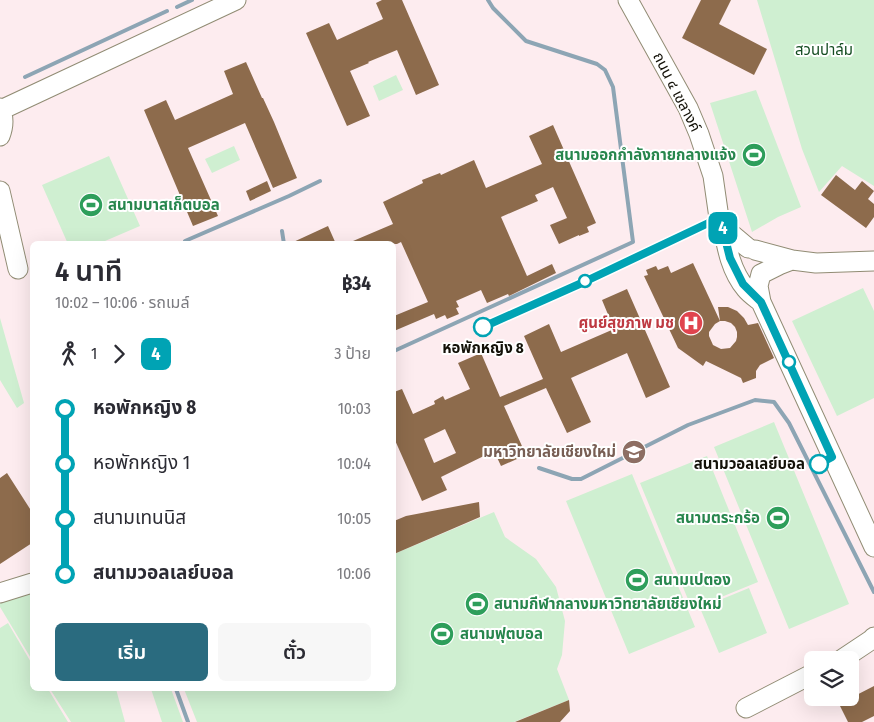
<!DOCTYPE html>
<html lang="th">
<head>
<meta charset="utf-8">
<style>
	body { margin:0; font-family:"Fira Sans Condensed","Noto Sans Thai",sans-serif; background:#f7f7f7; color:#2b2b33; height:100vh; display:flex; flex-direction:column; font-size:19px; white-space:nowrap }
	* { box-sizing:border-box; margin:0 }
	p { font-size:16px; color:#7c7c81 }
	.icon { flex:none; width:28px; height:28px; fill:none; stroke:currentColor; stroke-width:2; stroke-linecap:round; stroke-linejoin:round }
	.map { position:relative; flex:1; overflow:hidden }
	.sheet { position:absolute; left:30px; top:241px; width:366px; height:450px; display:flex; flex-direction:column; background:#fff; border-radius:8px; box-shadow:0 5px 20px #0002 }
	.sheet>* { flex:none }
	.badge { padding:0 10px; border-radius:8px; font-size:18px; line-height:32px }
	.tools { position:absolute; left:804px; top:651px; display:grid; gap:10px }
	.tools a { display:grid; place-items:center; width:55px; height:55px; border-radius:8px; background:#fff; box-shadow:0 5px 20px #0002; font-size:25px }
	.map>.badge { position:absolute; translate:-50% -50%; box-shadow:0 0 0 2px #fff }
	.legs { display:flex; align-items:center; gap:8px; height:55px; padding:0 25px; font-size:16px }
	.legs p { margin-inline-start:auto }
	.summary { display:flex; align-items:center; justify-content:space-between; height:85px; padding:0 25px }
	h1 { font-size:28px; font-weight:600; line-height:38px }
	.primary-button { display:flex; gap:10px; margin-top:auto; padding:10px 25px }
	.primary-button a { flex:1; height:58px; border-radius:8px; background:#2a6b7f; color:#fff; font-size:20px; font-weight:600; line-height:58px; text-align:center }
	.primary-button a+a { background:#f7f7f7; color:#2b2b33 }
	ul { padding:0 25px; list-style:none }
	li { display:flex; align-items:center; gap:18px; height:55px; font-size:19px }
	li i { display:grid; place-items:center; width:8px; height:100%; margin:0 6px; background:currentColor }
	li i::after { content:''; width:12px; height:12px; margin:-6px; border:4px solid; border-radius:50%; background:#fff }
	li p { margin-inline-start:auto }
	li:first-child i { background:linear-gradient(#0000 50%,currentColor 0) }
	li:last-child i { background:linear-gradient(currentColor 50%,#0000 0) }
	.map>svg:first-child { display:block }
</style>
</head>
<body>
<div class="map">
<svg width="874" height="722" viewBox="0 0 874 722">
	<rect width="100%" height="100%" fill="#fffcec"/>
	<path fill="#fdecef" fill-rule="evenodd" d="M0,0H874V722H0ZM32,244H394V689H32ZM812,660H850V698H812Z"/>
	<path fill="#cfefd1" d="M757,0H874V186L842,166L819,192L802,149Z
		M396,75L403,90L379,101L373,86Z
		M756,90L801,207L778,217L752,232L710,103Z
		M234,146L240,160L212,173L205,159Z
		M109,156L140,226L98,244H68L42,185Z
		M863,288L874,311V398L837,416L792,321Z
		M0,318L24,403L17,408L0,380Z
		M774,422L849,604L789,629L714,447Z
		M707,456L758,582L692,609L640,483Z
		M632,474L695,627L629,654L566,501Z
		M494,512L505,537L536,559L556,587L565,621L562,655L557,669L569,700L514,722H197L184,689H394V554Z
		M749,588L767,633L719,653L700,608Z
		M32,590V660L0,607V601Z
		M8,623L32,664V689H48L68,722H0V628Z
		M50,689H116L125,722H71Z
		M151,689H171L183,722H162Z"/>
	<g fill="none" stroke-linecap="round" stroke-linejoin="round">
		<path stroke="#8da5b4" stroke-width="4" d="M177,7L192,0
			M25,77L167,11
			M282,231L284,244
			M185,241L289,196L320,181
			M394,351L633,242L613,87L605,70L597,64L526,41L493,8L488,0
			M539,468L572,479H581L688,425L755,400L774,402L789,423L874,592
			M176,689L188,722"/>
	</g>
	<path fill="#8d6b4c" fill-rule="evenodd" d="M382,0H402L439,85L416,95L397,50L368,62L369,63L350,71L370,116L347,126L306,33L329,23L337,40L383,19L376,3Z
		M701,0H731L719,24L767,49L754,75L682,38Z
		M246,62L262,98H263L274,122L297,178L273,188L245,123L188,148L218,216L193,226L144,110L166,100L175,120L233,94L224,71Z
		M553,125L596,223L587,227L589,232L579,236V235L559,244L550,225L567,218L553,187L535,195L538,201L501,217L527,276L552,264L556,273L509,296L508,294L487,303L481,290L456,301L459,307L456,308L459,314L447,319L445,315L436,319L434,314L394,331V316L428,302L401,242L397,244H346L393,224L383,202L423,183L422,180L440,173L441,175L474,160L486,188L542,164L529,136Z
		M836,175L855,190L862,181L874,191L868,199L874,204V217L866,228L821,195Z
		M267,181L271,191L250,201L246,191Z
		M328,226L336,244H289Z
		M693,263L720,321L715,324L709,332V336L713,345L721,349L730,348L736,341L737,337V332L735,327L731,323L725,321H720L718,307H728L737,311L744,318L748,325L758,323L774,358L760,365L756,371V378L743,383L741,378L706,361L703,366L678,348L644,276L648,275L646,270L656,266L658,270L668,266L671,273Z
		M627,289L670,387L646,398L627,353L571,378L591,422L567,433L546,388L504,406L526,455L501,466L494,451L441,477L447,490L422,501L394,438V392L402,389L413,414L435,404L434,401L443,396L445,400L470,389L458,363L481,353L500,397L543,379L524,336L549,324L561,352L614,329L602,300ZM445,429L456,453L434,463L424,439Z
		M7,473L32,512V543L0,564V478Z
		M479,502L480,517L394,554V521L406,516Z
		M874,686V716L862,722H848L839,704Z
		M569,700L570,711L560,722H515Z"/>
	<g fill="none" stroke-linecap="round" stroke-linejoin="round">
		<g stroke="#918c74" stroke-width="21">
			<path id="minor" d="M628,0L688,108L699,134L713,176L719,218L723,227L748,248
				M0,108C4,117 4,126 0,136
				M1,110L236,0
				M0,191L18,269
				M723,227C727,249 731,271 746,289C750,294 756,298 761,302
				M755,250L792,260L816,263L874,261
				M792,260L779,265L761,274L758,286L761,302L874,547
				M0,593L32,583
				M841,660L871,640L874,637
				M746,708L812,674"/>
		</g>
		<use href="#minor" stroke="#fff" stroke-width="19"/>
	</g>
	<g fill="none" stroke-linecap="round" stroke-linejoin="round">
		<g stroke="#fff" stroke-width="11">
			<path id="line-1" d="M483,327L584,282L719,218L721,222L730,258L743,284L761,302L832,457L819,464"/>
		</g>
		<use href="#line-1" stroke="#00a3b4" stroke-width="8"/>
	</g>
	<defs>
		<g id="stadium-disc" transform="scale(1.25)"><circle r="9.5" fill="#2e9e5b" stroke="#fff"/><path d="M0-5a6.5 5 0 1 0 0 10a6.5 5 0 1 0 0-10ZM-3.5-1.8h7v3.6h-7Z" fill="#fff"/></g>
		<g id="hospital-disc" transform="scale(1.25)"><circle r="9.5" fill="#e0444e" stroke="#fff"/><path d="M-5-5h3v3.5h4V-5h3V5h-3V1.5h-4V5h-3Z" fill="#fff"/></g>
		<g id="university-disc" transform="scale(1.25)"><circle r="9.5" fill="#8d6e63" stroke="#fff"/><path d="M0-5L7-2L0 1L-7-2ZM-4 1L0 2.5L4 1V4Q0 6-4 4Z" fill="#fff"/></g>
	</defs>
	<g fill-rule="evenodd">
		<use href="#stadium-disc" x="754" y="155"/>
		<use href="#stadium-disc" x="91" y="205"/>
		<use href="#hospital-disc" x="691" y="323"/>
		<use href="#university-disc" x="634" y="452"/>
		<use href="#stadium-disc" x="778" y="518"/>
		<use href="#stadium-disc" x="637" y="580"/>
		<use href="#stadium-disc" x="477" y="604"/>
		<use href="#stadium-disc" x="442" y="634"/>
	</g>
	<g fill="#fff" stroke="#00a3b4" stroke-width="2.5">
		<circle cx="585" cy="281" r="6"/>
		<circle cx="483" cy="327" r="9"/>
		<circle cx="789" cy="362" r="6"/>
		<circle cx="819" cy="464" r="9"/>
	</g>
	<g text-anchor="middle" stroke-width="4" stroke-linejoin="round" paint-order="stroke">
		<g font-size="15" fill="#154d22" stroke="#fff">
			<text x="824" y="55">สวนปาล์ม</text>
		</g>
		<g font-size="15" fill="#131108" stroke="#fff">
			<text transform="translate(677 92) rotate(63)" y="5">ถนน ๔ เขลางค์</text>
		</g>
		<g font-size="15" font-weight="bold" fill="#27864d" stroke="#fff" text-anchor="start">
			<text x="736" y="160" text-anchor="end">สนามออกกำลังกายกลางแจ้ง</text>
			<text x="108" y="210">สนามบาสเก็ตบอล</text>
			<text x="760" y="523" text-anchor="end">สนามตระกร้อ</text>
			<text x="654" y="585">สนามเปตอง</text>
			<text x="494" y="609">สนามกีฬากลางมหาวิทยาลัยเชียงใหม่</text>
			<text x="460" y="639">สนามฟุตบอล</text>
		</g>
		<g font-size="15" font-weight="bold" fill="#be3a42" stroke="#fff" text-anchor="end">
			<text x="674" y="328">ศูนย์สุขภาพ มช</text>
		</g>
		<g font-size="15" font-weight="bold" fill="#131108" stroke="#fff">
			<text x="483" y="353">หอพักหญิง 8</text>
			<text x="805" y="469" text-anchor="end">สนามวอลเลย์บอล</text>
		</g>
		<g font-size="15" font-weight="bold" fill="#785e54" stroke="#fff" text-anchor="end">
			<text x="616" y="457">มหาวิทยาลัยเชียงใหม่</text>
		</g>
	</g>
</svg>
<div class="tools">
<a><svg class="icon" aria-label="layers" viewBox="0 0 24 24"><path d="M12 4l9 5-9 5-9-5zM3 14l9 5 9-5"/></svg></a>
</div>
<b class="badge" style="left:723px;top:228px;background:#00a3b4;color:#fff">4</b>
<section class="sheet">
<div class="summary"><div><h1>4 นาที</h1><p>10:02 – 10:06 · รถเมล์</p></div><b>฿34</b></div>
<div class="legs"><svg class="icon" aria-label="walk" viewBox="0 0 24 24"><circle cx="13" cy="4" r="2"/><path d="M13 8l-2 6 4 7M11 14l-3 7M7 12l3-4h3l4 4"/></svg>1<svg class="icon" aria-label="forward" viewBox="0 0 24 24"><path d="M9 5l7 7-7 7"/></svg><b class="badge" style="background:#00a3b4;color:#fff">4</b><p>3 ป้าย</p></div>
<ul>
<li><i style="color:#00a3b4"></i><b>หอพักหญิง 8</b><p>10:03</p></li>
<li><i style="color:#00a3b4"></i><span>หอพักหญิง 1</span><p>10:04</p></li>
<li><i style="color:#00a3b4"></i><span>สนามเทนนิส</span><p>10:05</p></li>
<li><i style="color:#00a3b4"></i><b>สนามวอลเลย์บอล</b><p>10:06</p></li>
</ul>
<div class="primary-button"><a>เริ่ม</a><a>ตั๋ว</a></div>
</section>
</div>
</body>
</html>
